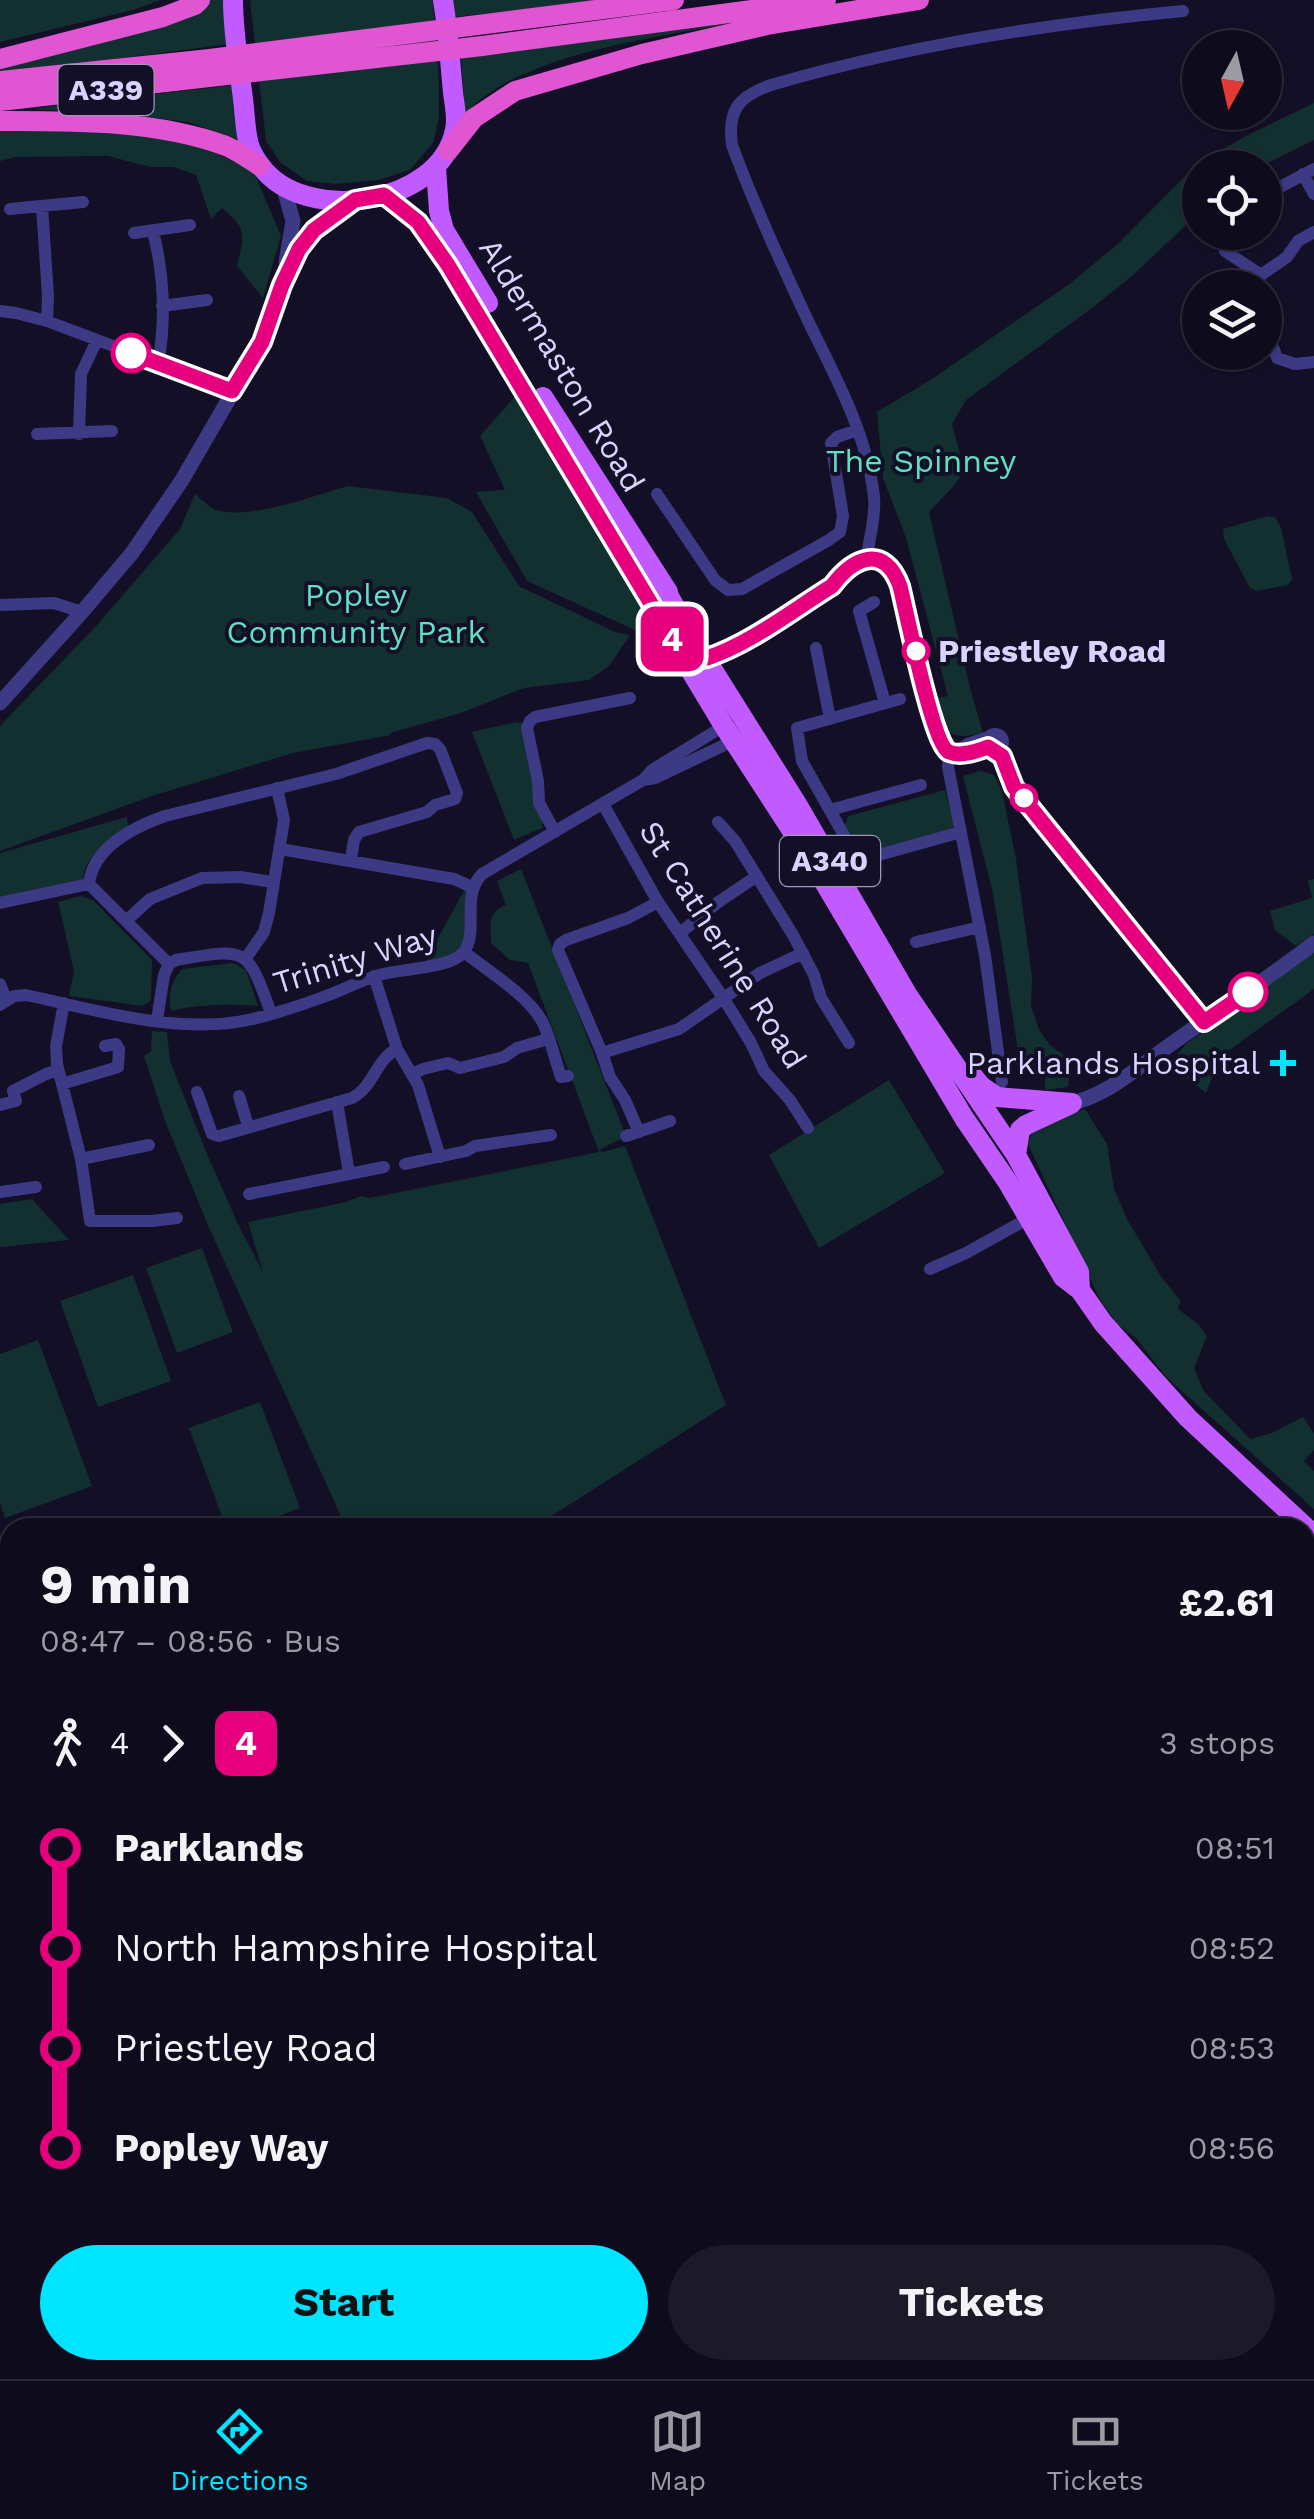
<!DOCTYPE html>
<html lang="en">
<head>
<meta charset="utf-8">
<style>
	body { margin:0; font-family:"Work Sans",sans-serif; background:#1c1929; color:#f1f3f6; height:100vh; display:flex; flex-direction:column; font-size:38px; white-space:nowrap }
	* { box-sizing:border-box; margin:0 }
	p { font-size:32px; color:#9b9ba3 }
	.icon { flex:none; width:55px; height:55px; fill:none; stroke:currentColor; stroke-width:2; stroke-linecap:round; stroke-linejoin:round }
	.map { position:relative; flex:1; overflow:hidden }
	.sheet { position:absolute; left:0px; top:1518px; width:1315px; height:862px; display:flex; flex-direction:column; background:#0e0b1c; border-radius:30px 30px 0 0; box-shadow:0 2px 8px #0004,0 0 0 2px #2e2b3b }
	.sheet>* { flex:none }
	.badge { padding:0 20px; border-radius:15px; font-size:35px; line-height:65px }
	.needle { width:65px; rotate:188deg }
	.buttons { position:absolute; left:1182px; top:30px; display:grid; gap:20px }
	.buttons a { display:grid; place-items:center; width:100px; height:100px; border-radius:50%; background:#0e0b1c; box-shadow:0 2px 8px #0004,0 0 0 2px #2e2b3b; font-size:50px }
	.map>.badge { position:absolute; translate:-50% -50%; box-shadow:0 0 0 5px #fff }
	.legs { display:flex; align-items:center; gap:15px; height:110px; padding:0 40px; font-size:32px }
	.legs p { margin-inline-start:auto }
	.overview { display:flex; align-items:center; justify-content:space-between; height:170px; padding:0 40px }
	h1 { font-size:55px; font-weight:700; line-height:75px }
	.button { display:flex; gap:20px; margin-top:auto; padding:20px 40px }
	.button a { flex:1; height:115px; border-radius:60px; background:#00e5ff; color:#111; font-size:40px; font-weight:700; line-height:115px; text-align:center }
	.button a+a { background:#1c1929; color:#f1f3f6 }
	ul { padding:0 40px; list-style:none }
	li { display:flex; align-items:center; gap:35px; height:100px; font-size:38px }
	li i { display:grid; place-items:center; width:15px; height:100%; margin:0 12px; background:currentColor }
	li i::after { content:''; width:25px; height:25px; margin:-12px; border:8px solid; border-radius:50%; background:#0e0b1c }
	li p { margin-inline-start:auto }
	li:first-child i { background:linear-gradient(#0000 50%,currentColor 0) }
	li:last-child i { background:linear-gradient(currentColor 50%,#0000 0) }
	.menu { display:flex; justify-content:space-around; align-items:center; height:140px; border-top:2px solid #2e2b3b; background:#0e0b1c; font-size:28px; color:#9b9ba3 }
	.menu a { display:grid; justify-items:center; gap:5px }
	.menu .current { color:#00e5ff }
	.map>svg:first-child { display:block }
</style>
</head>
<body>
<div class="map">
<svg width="1314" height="2379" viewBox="0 0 1314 2379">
	<rect width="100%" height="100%" fill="#130f26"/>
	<path fill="#12302f" d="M0,0H161L133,10L0,42Z
		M210,0H227L230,44L0,74V66L196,10Z
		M250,0H433L439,83V117L433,143L410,170L379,180L336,184L307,181L281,163L266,141Z
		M452,0H615L454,17Z
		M755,20C672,35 523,50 465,114L461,58Z
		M235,85L240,140L188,122L123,114L31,109Z
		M1314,103V140L1260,167L1200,168V212L1133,275L1096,305L966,400L952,424C967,480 969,470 929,512L970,688L983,733C944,742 946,731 938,698L948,696L906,538L883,478L877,412L932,379L1068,285L1118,244L1197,164L1246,136Z
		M0,128L160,136L208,150L253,170L281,236L263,298L237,266C244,236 248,229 222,208L211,219L196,175L173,167H150L108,156L16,157L0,161Z
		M518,393L653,618L637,631L527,581L476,492L505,490L480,436Z
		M348,486L447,498L472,512L519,586L615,632L630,635L609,666L589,680L524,688L461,713L390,733L391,735L293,753L152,796L0,851V726L97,625L180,529L195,494C201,499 208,506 214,509C245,522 316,495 348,486Z
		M1268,516L1275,517L1281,528L1292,579L1288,585L1257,591L1250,588L1224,539L1223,529Z
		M517,722L527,724L542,820V828L514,840L472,732Z
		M981,771L994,775L1002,791L1016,859L1032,977L1031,1006L1039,1030L1051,1046L1071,1060L1068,1087L1045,1090V1071L1022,1075L993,893L963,776Z
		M945,790L954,824L952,830L866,854L860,851L845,826L848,816Z
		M127,817L128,826C111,840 84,856 83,880L0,899V853Z
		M521,869L626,1136L599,1150L602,1152L625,1146L726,1405L534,1527H346L210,1230L165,1121L144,1056L151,1051L152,1031L167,1032L170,1061L207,1154L238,1224L263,1272L248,1222L346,1202L361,1196L370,1198L599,1152L528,963L510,960L491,943C491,925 487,912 506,905L497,881Z
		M1314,879V934L1296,946L1275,930L1270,911L1312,898L1308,880Z
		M465,889L469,894L467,937L453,956L427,962L426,960Z
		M80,896L93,900L152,960L151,1000L143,1006L69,996L74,971L58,902Z
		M1314,951V989L1221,1056L1206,1093L1181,1073L1173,1060L1186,1044Z
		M233,963L246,970L258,1006C228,1004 201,1004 171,1011C168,994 171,981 182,969Z
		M889,1080L945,1173L819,1248L769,1155Z
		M1085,1109L1107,1144L1114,1189L1127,1219L1162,1278L1181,1301L1178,1309L1198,1324L1207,1336L1194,1368L1203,1390L1250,1439L1272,1433L1303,1417L1314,1433V1450L1304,1461L1314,1471V1509L1166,1377L1136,1338L1117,1324L1100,1300L1028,1144L1034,1127Z
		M32,1199L69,1240L0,1247V1204Z
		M202,1248L233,1332L177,1353L146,1268Z
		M133,1275L171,1381L98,1407L60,1301Z
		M38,1340L92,1486L5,1518L0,1503V1354Z
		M260,1402L300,1508L249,1527H226L189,1428Z
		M0,1712L10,1757V1856L7,1857L0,1837Z"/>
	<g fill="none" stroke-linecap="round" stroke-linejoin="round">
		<path stroke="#3d3a85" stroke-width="12" d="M1303,174L1314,194
			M1265,195L1314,169
			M42,206L48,296L47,321
			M10,209L83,202
			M153,232C164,273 166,321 158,364
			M134,233L190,225
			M1226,244L1225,251L1261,275
			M1258,288L1257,281L1261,275L1287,257L1298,241L1314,232
			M162,306L207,300
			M0,311L16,313L47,321L232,391
			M1265,325L1277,358L1295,364L1314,362
			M37,434L112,431
			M79,434L81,374L97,340
			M657,494L715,580L728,590L742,589L829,540L840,532L843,516L831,443L837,437L857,430
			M867,558C869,537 876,518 874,497C867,434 836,378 809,323C782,265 754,205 732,145C727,110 739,96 771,85C905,46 1043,24 1183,11
			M874,602L859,611L885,703
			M0,605L54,603L82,612
			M816,648L830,719
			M900,699L797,728L802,761L854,853L861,857L868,858L961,832
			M987 742a8 8 0 1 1 16 0a8 8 0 1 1-16 0Z
			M950,752L948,767L985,955L1002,1082
			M644,779L652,770L727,724
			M603,804L658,902L724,999L751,1043L764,1071L790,1100L808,1128
			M830,810L921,785
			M718,822L735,841L793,935L814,975L821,998L849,1043
			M555,832L539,803L538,781L527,728L530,721L535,717L630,698
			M280,849L454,879L472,887
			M89,884C93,847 134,827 165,816L336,774L427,743L435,744L440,749L457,793L455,799L435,805L427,812L359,832L354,840L351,859
			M89,884L169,964
			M0,903L89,884
			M126,921L150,899L202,878L240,877L273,882
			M680,933L717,903L757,876
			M916,942L980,927
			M464,952C488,971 529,996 543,1023C551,1040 555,1060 561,1077L568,1076
			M246,958L264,932L269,913L284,820L277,788
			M374,976L397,1049L418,1085L440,1157
			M0,984L6,999
			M64,1003L56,1046L57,1064L81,1159L90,1221H152L177,1218
			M0,1005L14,996L26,995C96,1010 181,1036 253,1019C277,1013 302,1005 326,996C345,989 363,979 383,974C402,969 450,968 463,953C480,932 460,897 482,874L643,780L655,778L737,739
			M157,1020L164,975L169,964L176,960C247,948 247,946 271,1013
			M602,1053L679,1029L760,973L803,953
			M412,1074L423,1069L448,1063L460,1068L504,1057L517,1048L548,1039
			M62,1084L118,1067L119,1049L116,1044L105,1046
			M197,1092L212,1134L219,1136L352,1098C373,1088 376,1059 397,1049
			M239,1096L248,1126
			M337,1102L349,1173
			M0,1105L16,1101L13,1091L46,1074L58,1070
			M639,1132L625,1100L610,1077L602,1053L558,950L560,944L566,940L628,918L658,902
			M626,1136L670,1121
			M81,1159L149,1145
			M405,1164L466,1151L475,1146L551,1135
			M0,1192L36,1187
			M249,1194L384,1167
			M930,1269L966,1253L1022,1222
			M0,1853L10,1885
			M211,2379L219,2370"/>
		<path stroke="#3d3a85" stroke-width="15" d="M284,189L293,221L286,262
			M706,658L735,645L832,586C852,559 875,546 898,579L934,723L944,748L955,754
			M0,703L82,612L132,553L182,480L262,342L282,285L299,249L314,230L355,200
			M955,754L969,745L987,739
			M1072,1103C1106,1095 1132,1072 1160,1052C1211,1015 1264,982 1314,943
			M0,1899L10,1905
			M1305,2028L1314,2023
			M337,2370L345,2379
			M856,2379L865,2370"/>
		<path stroke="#c25bff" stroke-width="20" d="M233,0C233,33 239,66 243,99C245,114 245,131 249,145C251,151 256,160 260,165C303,226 440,206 455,130C458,118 454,103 453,92C450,61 448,30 443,0
			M436,168L439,211L444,230L488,303
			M384,195L418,222L448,265L627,565L724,726L811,860L964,1118L1007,1181L1063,1277L1080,1290L1103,1323L1188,1418L1314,1535
			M543,397L668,592
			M662,584L689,632L797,804L907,994L1016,1155L1079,1272L1080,1290
			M973,1076L981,1086L997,1097L1072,1103
			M1016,1155L1020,1130L1026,1125L1071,1104"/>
		<path stroke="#e055d1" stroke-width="20" d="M0,59L163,17L195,5L200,0
			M0,81L210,59L674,0
			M0,101L482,46L826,0
			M0,121C74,121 155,120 226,146C238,151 249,159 260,166
			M448,151L474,118L515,91L642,54L767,25L919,0"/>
	</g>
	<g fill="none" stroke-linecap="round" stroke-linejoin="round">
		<g stroke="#fff" stroke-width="22">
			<path id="line-1" d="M131,353L232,391L262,342L282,285L299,249L314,230L355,200L384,195L418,222L448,265L683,657C691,659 698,660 707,658C750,644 793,610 832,586C853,558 884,543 900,586C906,610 933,745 949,752C961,757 977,751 988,747L1002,756L1014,787L1204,1022L1248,992"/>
		</g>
		<use href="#line-1" stroke="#e6007e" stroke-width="15"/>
	</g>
	<g fill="#fff" stroke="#e6007e" stroke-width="5">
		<circle cx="131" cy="353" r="18"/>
		<circle cx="916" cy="651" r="12"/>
		<circle cx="1024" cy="798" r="12"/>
		<circle cx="1248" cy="992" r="18"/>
	</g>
	<path fill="#00e5ff" stroke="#130f26" stroke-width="4" d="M1278 1048h10v10h10v10h-10v10h-10v-10h-10v-10h10z"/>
	<g text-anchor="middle" stroke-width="8" stroke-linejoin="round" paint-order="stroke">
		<g fill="#130f26" stroke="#9e99be" stroke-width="2.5">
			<rect x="58.5" y="65" width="95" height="50" rx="8"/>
			<rect x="780" y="836" width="100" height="50" rx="8"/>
		</g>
		<g font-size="30" font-weight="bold" fill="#d9d4ff">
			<text x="106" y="100">A339</text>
			<text x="830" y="871">A340</text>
		</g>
		<g font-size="32" fill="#d9d4ff" stroke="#130f26">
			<text transform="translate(562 365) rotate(59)" y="11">Aldermaston Road</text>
			<text transform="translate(723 945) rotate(58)" y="11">St Catherine Road</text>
			<text transform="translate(355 959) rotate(-17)" y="11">Trinity Way</text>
		</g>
		<g font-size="32" fill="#5fe0c0" stroke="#130f26">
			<text x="921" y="472">The Spinney</text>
			<text x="356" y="606">Popley<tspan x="356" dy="37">Community Park</tspan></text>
		</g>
		<g font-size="32" font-weight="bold" fill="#d9d4ff" stroke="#130f26" text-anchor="start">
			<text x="938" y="662">Priestley Road</text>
		</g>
		<g font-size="32" fill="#d9d4ff" stroke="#130f26" text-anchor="end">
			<text x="1260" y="1074">Parklands Hospital</text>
		</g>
	</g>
</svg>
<div class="buttons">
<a><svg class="needle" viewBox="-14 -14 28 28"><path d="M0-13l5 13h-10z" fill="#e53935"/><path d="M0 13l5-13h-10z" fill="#9b9ba3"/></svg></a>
<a><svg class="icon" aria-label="locate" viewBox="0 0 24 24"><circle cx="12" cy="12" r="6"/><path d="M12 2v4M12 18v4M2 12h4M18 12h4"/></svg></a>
<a><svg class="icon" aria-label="layers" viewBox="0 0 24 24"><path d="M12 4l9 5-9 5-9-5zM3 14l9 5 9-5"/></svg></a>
</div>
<b class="badge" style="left:672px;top:639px;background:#e6007e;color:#fff">4</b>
<section class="sheet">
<div class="overview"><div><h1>9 min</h1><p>08:47 – 08:56 · Bus</p></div><b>£2.61</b></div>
<div class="legs"><svg class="icon" aria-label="walk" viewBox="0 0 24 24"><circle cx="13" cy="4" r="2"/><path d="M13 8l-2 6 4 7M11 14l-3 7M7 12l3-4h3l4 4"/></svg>4<svg class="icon" aria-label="forward" viewBox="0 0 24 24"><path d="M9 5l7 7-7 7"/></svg><b class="badge" style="background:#e6007e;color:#fff">4</b><p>3 stops</p></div>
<ul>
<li><i style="color:#e6007e"></i><b>Parklands</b><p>08:51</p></li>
<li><i style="color:#e6007e"></i><span>North Hampshire Hospital</span><p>08:52</p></li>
<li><i style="color:#e6007e"></i><span>Priestley Road</span><p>08:53</p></li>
<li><i style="color:#e6007e"></i><b>Popley Way</b><p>08:56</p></li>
</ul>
<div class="button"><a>Start</a><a>Tickets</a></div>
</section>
</div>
<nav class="menu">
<a class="current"><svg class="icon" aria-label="directions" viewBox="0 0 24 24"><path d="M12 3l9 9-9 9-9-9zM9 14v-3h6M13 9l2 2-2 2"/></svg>Directions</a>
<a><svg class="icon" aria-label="map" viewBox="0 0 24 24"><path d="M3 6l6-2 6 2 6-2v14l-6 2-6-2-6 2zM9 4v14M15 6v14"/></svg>Map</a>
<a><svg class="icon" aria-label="tickets" viewBox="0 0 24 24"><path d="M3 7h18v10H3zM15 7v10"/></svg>Tickets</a>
</nav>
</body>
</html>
